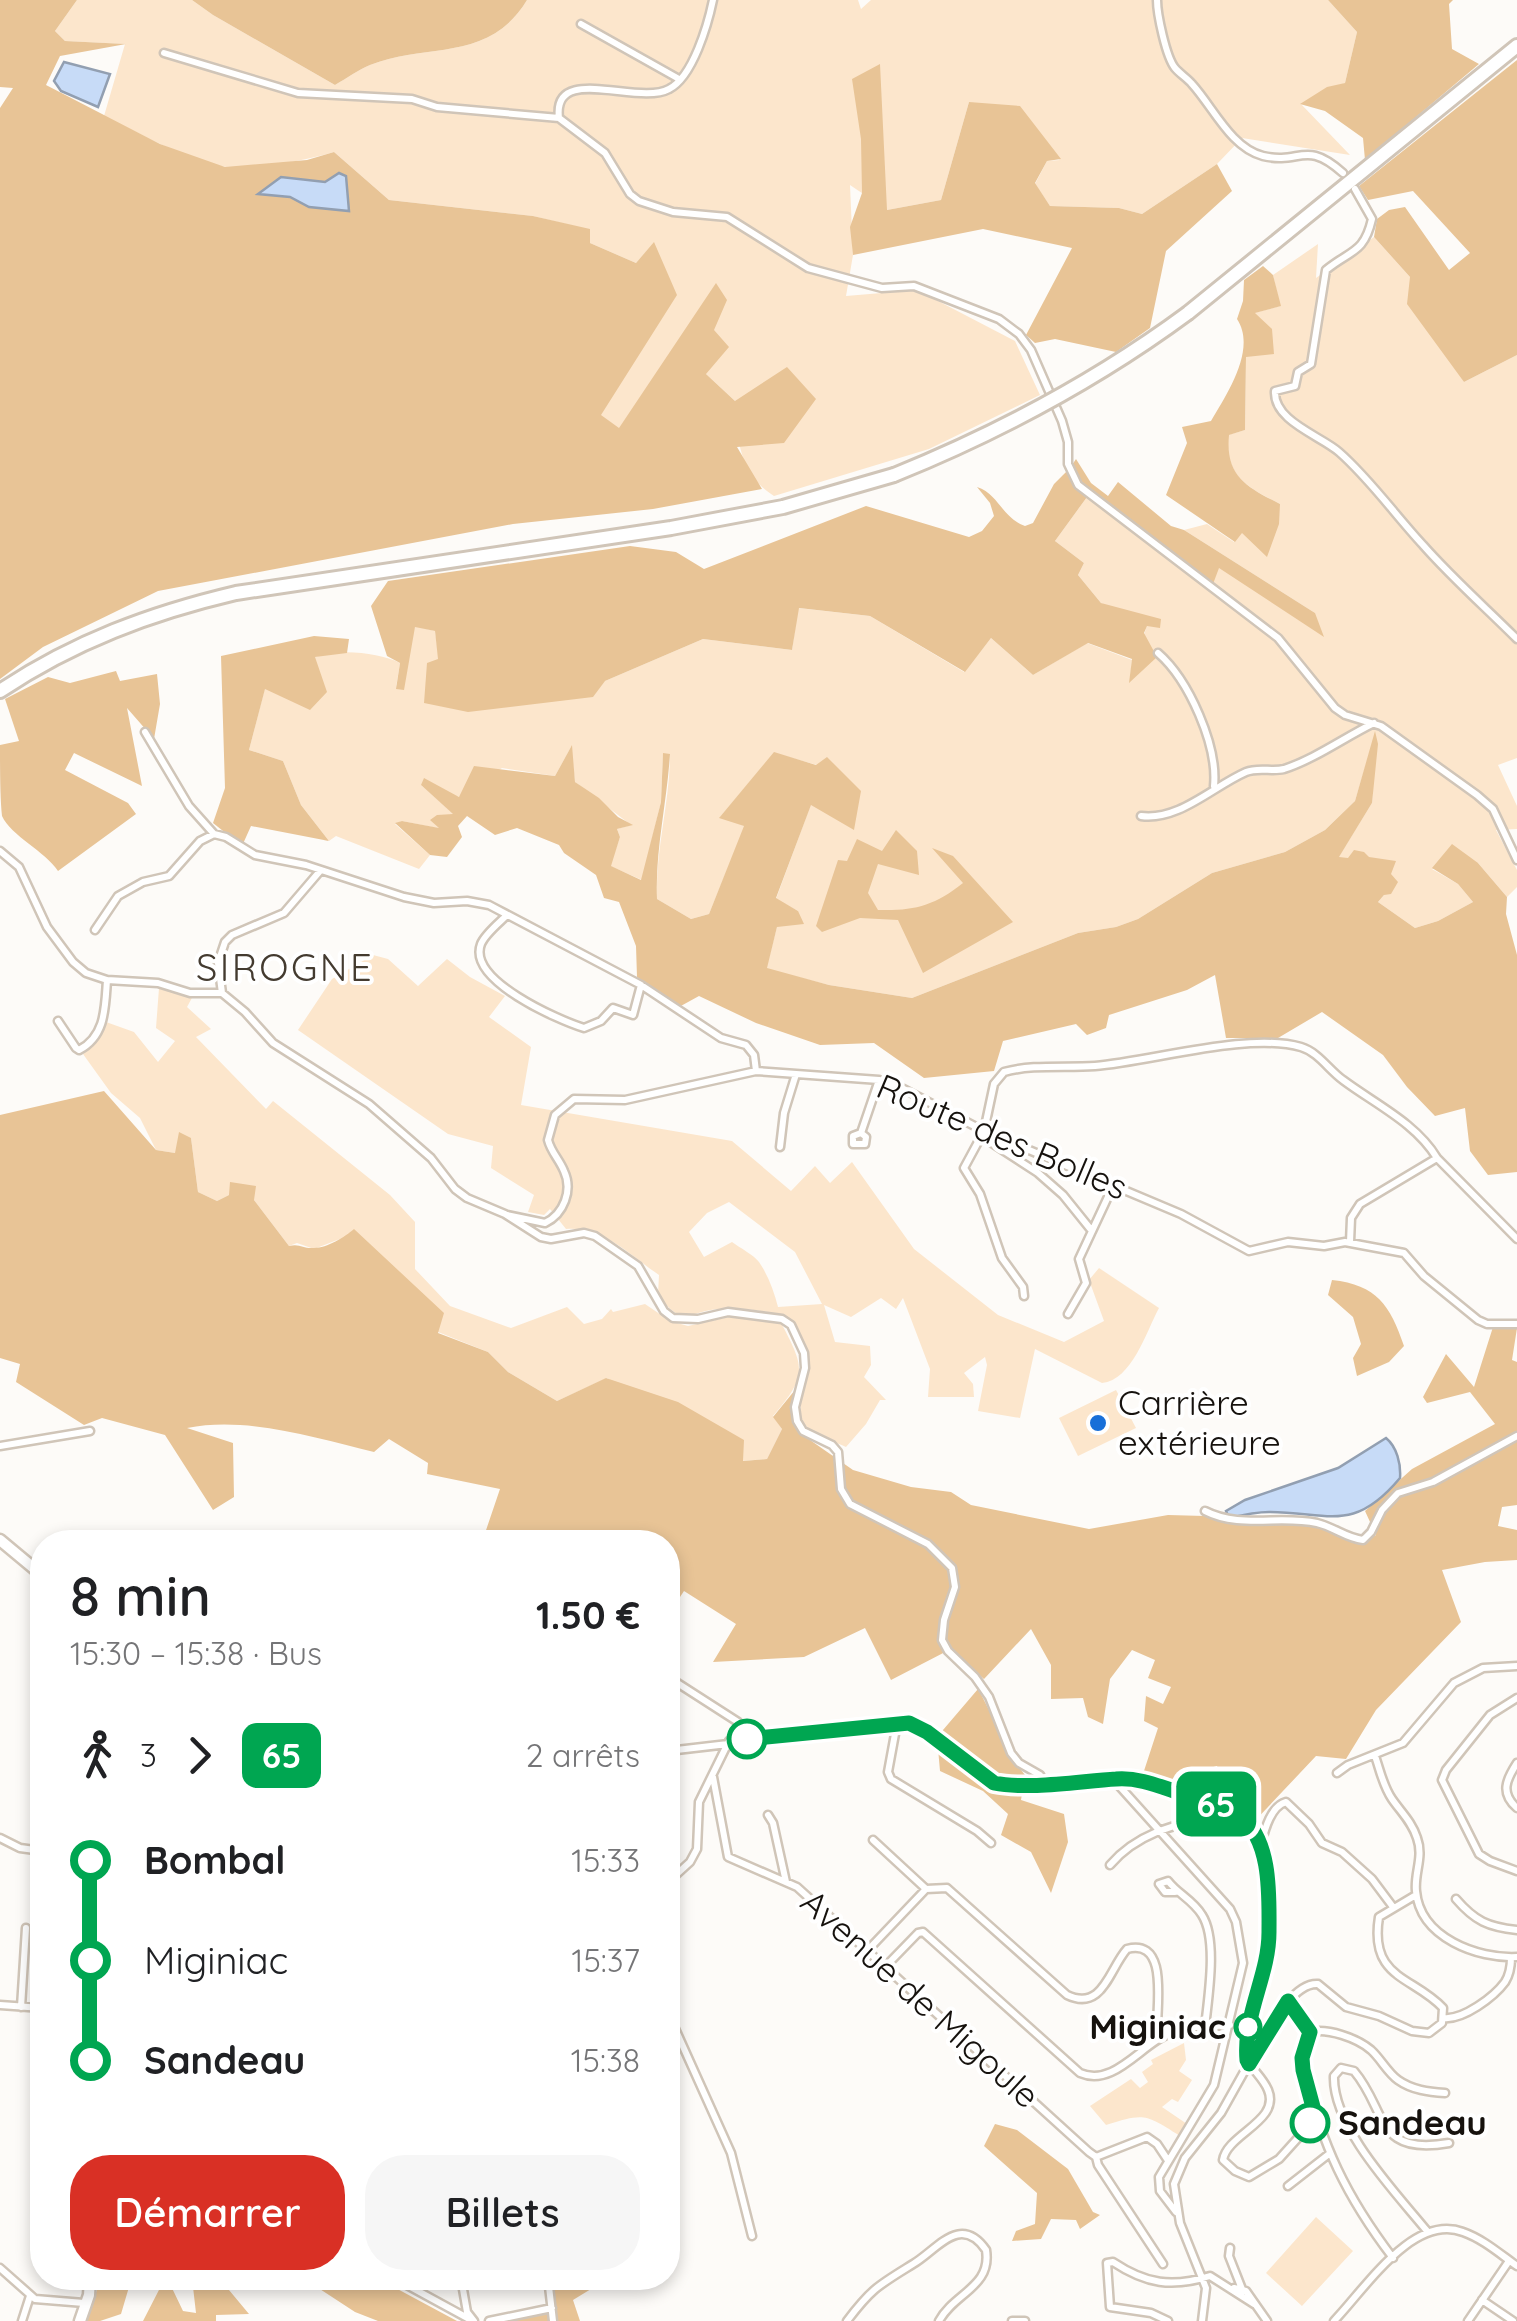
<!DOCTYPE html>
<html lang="fr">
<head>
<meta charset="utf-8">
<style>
	body { margin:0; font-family:Quicksand,sans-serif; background:#f6f6f6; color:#202124; height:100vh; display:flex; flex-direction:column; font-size:38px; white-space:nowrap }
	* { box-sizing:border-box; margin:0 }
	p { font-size:32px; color:#757577 }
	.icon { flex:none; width:55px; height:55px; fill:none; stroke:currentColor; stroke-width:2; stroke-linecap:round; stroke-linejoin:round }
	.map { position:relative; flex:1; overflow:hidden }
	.drawer { position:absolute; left:30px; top:1530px; width:650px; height:760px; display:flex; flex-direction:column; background:#fff; border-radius:40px; box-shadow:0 5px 15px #0003 }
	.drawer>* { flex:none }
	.badge { padding:0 20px; border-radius:15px; font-size:35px; line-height:65px }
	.map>.badge { position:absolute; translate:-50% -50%; box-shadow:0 0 0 5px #fff }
	.legs { display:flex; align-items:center; gap:15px; height:110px; padding:0 40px; font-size:32px }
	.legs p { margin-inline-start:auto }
	.summary { display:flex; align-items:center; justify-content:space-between; height:170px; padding:0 40px }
	h1 { font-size:55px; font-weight:600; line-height:75px }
	.cta { display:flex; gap:20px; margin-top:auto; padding:20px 40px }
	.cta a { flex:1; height:115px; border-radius:40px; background:#d93025; color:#fff; font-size:40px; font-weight:600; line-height:115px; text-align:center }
	.cta a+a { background:#f6f6f6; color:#202124 }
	ul { padding:0 40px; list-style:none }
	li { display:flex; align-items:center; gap:35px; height:100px; font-size:38px }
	li i { display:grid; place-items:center; width:15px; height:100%; margin:0 12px; background:currentColor }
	li i::after { content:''; width:25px; height:25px; margin:-12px; border:8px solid; border-radius:50%; background:#fff }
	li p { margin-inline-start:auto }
	li:first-child i { background:linear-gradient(#0000 50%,currentColor 0) }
	li:last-child i { background:linear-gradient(currentColor 50%,#0000 0) }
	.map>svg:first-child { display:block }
</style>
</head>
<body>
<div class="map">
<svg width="1517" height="2321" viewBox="0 0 1517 2321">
	<rect width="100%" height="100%" fill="#fdfbf8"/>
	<path fill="#fce6cc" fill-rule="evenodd" d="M77,0H192L213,15L335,85C347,78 358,70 370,65C428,42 489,63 527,0H858L861,9L871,0H1328L1357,32L1345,83L1301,104L1350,155L1242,138L1217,164L1142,214L1119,208L1050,206L1035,184L1047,161L1060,160L969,102L941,200L887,210L850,185L853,255L846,296L917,290L1015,341L1040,395L929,449L774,496C740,475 736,438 735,401L706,374L714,330L717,284L619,429L600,415L616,387L654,243L636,263L590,243V230L533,216L389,200L334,152C304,161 259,169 226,167C195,164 134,131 104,116L125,44L65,41L55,31Z
		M1374,237L1410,277L1464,382L1517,355V758L1498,765L1517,806V829L1496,830L1517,870V887L1507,897L1478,863L1432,869L1458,884L1473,902L1438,921L1415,928L1378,902L1384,895L1348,858H1338L1372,803L1375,734L1355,801L1325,830L1285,852L1212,873L1138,919L1116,927L1078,933L912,998L829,985L766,969L777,927L798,911L776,899L811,804L854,829L817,765L774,753L720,817L745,826L709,914L691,919L657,899C655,850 670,803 670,754H663L661,802L642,880L610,866L620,837L617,829L631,825L575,782L571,747L555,776L502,768L459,797L421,785L455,815L442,829L402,821L395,824L430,855L419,869L336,836L329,841L301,805L283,761L249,750L265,688C280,679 296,665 313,658C336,648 378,652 400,663L396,688L415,626L435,631L439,659L605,681L703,639L792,650L798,608L870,616L964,672L991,638L1033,675L1087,643L1132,660L1130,681L1147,625L1101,603L1078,575L1084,563L1055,541L1087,497L1212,583L1218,567L1315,613L1184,530L1207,524L1234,542L1241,532L1280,504C1247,487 1225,476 1228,435L1245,430L1246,356L1274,353L1254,313L1280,306L1273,275L1318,244L1316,278Z
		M373,955L388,959L418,986L447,959L470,977L505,996L489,1017L531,1047L521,1105L732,1141L791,1191L815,1166L830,1183L852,1162L914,1249L998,1315L1064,1342L1104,1321L1089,1280L1099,1268L1159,1308C1146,1332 1132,1380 1102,1383L1035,1349L1020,1418L978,1411L987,1365L985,1357L964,1373L973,1384L974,1397H928L930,1369L903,1298L896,1309L881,1298L851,1317L824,1305L835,1342L870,1346L871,1365L864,1377L886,1400H880L866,1424L846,1447C835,1442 819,1437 809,1429C790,1413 808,1387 809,1368C810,1351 798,1330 787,1318C770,1310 741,1308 722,1309C691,1309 683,1331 658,1294L659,1275C630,1255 602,1226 566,1229L550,1209L544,1215L528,1212L534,1195L491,1168L493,1146L448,1134L298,1030L332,979ZM729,1202L795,1252L822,1304L778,1307C774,1291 768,1275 759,1262C754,1255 740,1248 732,1242L704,1257L689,1232L707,1213Z
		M159,988L193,996L187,1007L211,1029L196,1037L266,1109L273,1101L390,1195L415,1222V1269L450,1306L511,1328L567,1307L584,1324L602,1319L611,1309L613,1312L645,1304L670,1321L688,1326L729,1317L780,1321C805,1368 808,1375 773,1416L782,1429L767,1459L742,1461L607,1378L557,1401L508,1372L488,1352L438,1332L345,1237L314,1249L297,1243L289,1246L254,1200L229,1195L217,1201L198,1192L191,1138L175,1153L156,1150L140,1118L111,1093L83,1054L106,1022L134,1032L158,1062L175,1041L156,1028Z
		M1116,1390L1136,1428L1078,1456L1059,1418Z
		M1184,2043L1186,2060L1179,2071L1192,2080L1178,2102L1172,2099L1162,2107L1187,2124L1180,2136C1145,2114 1145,2113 1106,2125L1090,2106L1131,2079L1140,2088L1148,2082L1142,2072L1153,2064L1151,2060Z
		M1316,2217L1353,2251L1302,2306L1266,2273Z"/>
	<path fill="#e8c496" d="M0,0H77L55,31L65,41L126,44L60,56L46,85L160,144L225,167L307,160L334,152L389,200L533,216L590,229V243L636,263L654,242L677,295L601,415L619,428L716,283L727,300L714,330L729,347L706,374L735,401L787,367L816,399L784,443L737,447L762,489L653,509L513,524L158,591L43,647L0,679V108L13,88L0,87Z
		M192,0H527C489,63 428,42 370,65C358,70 347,78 335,85L213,15Z
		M1328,0H1453L1449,4L1452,49L1479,64L1365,160L1363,138L1325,111L1300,104L1327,87L1345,83L1357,32Z
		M1517,60V355L1464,382L1407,304L1410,277L1374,237L1377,219L1389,210L1405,207L1449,270L1470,253L1413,191L1368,200L1359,186Z
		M880,64L887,210L941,200L969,102L1020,106L1061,159L1047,161L1035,183L1050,206L1119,208L1142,214L1217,164L1232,191L1166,251L1150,328L1116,352L1055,339L1035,343L1026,335L1072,248L983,229L853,255L850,227L862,193L861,139L852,79Z
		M1263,266L1273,275L1281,306L1255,313L1272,329L1274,354L1246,357L1245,430L1229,435C1225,476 1247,487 1280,504L1279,524L1267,557L1242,533L1235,542L1166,495L1187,443L1182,427L1211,421C1227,394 1257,349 1237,319L1243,301L1244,280Z
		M1076,459L1091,483L1108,496L1118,482L1171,526L1184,530L1315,613L1324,637L1219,568L1213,584L1093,494L1081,482L1072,465Z
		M1067,471L1075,487L1087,497L1055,541L1084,563L1078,575L1101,603L1161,619L1160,628L1147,626L1144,633L1157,657L1129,683L1132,659L1088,643L1033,675L991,638L965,672L870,616L799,608L792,650L703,639L605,681L593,697L468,712L424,703L427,663L438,659L435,631L415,627L404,690L396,689L400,663L387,656L371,606L388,581L630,546L676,552L704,569L866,506L969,537L982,531L994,516L990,503L977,487C999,494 1001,517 1025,526L1033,523L1054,484Z
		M314,636L349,639L347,653L315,657L327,692L310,710L265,689L249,750L283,761L301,805L329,841L251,826L242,846L213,823L225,788L221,656Z
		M116,671L120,681L157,674L160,704L154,739L127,708L142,786L74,753L65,770L128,803L136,814L58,871C45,851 11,836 2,816C0,798 0,766 0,745L19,741L5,699L48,677L70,683Z
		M1375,731L1378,744L1372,803L1339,857L1348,858L1354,850L1364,852L1369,857L1396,861L1391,874L1398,882L1391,894L1384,895L1378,902L1415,928L1438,921L1473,902L1458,884L1432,868L1452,844L1478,863L1507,897L1506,914L1517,955V1172L1488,1175L1470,1151L1465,1108L1435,1116L1407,1087L1383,1055L1322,1012L1278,1038H1226L1215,975L1187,990L1109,1015L1106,1028L1087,1035L1076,1024L1003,1041L994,1071L924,1078L874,1043L820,1045L756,1023L699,996L679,1007L637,977L636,946L619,902L604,898L596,875L564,853L559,845L517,828L495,835L467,816L458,826L462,837L447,857L430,855L395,823L402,821L439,828L430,820L437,815L453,814L421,785L424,778L459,797L474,766L555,776L572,745L575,782L599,798L618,817L633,825L617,829L620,837L611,866L641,880L661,802L663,753L670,754C667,803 655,850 657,899L691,919L709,914L744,826L719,818L774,752L816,765L827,757L861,791L854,830L811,805L776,898L798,911L804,924L777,927L767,968L829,985L912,998L1078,933L1116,927L1138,919L1212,873L1285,852L1325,830L1355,801Z
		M896,830L917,851L919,875L878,864L868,893L878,910C914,911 934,906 963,883L932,848L953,856L1013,922L923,973L898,920L860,918L822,932L816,926L838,860L847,861L857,839L882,851Z
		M104,1091L156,1150L175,1153L179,1132L191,1138L198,1192L217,1201L229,1195L230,1182L256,1186L254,1200L289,1246C300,1243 303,1249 314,1248C327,1248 345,1237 354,1229L444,1313L438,1333L488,1352L508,1372L557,1401L606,1378L678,1402L744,1440L743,1461L767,1459L782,1429L773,1417L795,1390L791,1408L793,1423L800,1433L853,1470L911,1487L951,1492L971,1505L1089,1529L1168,1515L1205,1516L1245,1524L1322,1525L1366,1541L1376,1535L1365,1511L1412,1469L1495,1424L1470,1392L1427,1403L1423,1397L1446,1354L1474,1387L1493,1327L1517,1328L1512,1360L1517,1362V1505L1502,1507L1498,1526L1517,1530V1560L1485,1562L1442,1570L1461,1622L1376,1710L1346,1759L1316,1756L1251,1825L1231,1804L1217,1766L1189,1774L1177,1788L1142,1777L1158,1728L1144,1721L1146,1696L1163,1704L1171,1687L1148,1678L1155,1660L1132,1650L1110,1679L1103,1724L1088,1717L1083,1698L1051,1699V1665L1031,1629L984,1679L949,1650L891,1680L865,1628L804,1657L713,1662L736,1624L684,1591L668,1615V1542H482L500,1489L427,1474L428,1463L389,1439L374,1452C316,1438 247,1416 187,1428L233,1443L234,1497L213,1510L165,1435L102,1418L84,1425L16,1382L20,1364L0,1358V1115Z
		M1332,1280C1377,1285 1390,1305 1404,1346L1389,1362L1357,1376L1353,1358L1361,1344L1353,1317L1328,1295Z
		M978,1689C995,1718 1003,1749 1025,1775L1021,1800L1064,1814L1068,1842L1051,1893L1031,1852L1001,1835L1008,1814L983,1791L940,1771L937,1737Z
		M995,2124L1017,2130L1068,2169L1093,2212L1100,2215L1080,2229L1076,2220L1051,2219L1041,2239L1012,2241L1016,2231L1035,2224L1037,2193L984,2146Z
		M303,2278H377L457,2321H378L355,2312Z
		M467,2278H609L573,2300L580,2321H507L554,2311L549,2281L469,2286Z
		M224,2284L249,2314L216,2315V2321H143L161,2286H171L183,2311L196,2313L193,2287Z
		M98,2287H129L121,2314L100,2321H86Z"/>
	<path fill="#c7dbf7" stroke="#929fb1" stroke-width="2.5" d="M64,62L110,74L98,107L61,91L54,81Z
		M339,173L346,176L349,211L309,207L290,197L258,194L281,177L325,182Z
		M1386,1438C1397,1447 1401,1464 1400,1478C1353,1534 1329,1512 1269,1512C1255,1512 1242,1515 1229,1518L1226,1511L1245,1500L1338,1468Z"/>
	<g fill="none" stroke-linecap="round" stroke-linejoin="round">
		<g stroke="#d0c5b8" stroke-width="11">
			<path id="minor" d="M713,0C708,24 693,77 669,89C638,106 552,63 559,118L605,153L630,194L639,201L673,212L727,217L808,268L882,288L914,286L999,319L1019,334L1031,350L1062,421L1068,442V464L1078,485L1278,638L1335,708L1345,715L1381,726L1477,795L1493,809L1517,860
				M1157,0C1157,14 1166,57 1175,68C1180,74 1187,78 1192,84C1213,107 1231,148 1263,156C1301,165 1305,139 1343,173
				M581,24L679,79
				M164,53L298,93L412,99L437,107L559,118
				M1355,189L1372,219C1364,254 1350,250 1326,270L1311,364L1298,372L1295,386L1275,391C1273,421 1321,436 1339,452C1370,479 1395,515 1423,545C1452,578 1486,608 1517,639
				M1158,653C1189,680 1218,746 1214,786
				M145,732L189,806L214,834
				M1141,816C1179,821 1212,787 1246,772C1258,767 1272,772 1284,769C1315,759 1345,737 1374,723
				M0,851L19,867L47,927L73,962L86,973L107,980L158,983L190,993H222L245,1012L273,1043L369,1104L431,1158L455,1189L467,1198L505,1214L541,1237L551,1239L584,1233L595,1236L638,1266L664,1311L673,1318L698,1319L728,1312L782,1319L791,1325L804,1353L805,1368L795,1407L797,1421L803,1431L832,1445L838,1452L841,1489L850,1504L928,1544L952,1568L955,1587L944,1620L942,1640L948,1651L975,1677L989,1697L1011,1753L1019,1763L1040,1775L1044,1783
				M507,915C499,923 485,934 481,944C467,980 558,1020 584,1028L601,1021L613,1008L633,1015L641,985
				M95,930L118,896L143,882L169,876L200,841L214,834L226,837L255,855L306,865L404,897L434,903L467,901L489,905L641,985L721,1038L746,1045L754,1055L756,1071
				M222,993L218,963L225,942L232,935L284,913L320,871
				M58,1021L76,1048L79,1050C106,1036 105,1007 107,980
				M861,1133L866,1137L865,1144H853V1136L861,1133L879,1080
				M981,1136L1038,1173L1063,1195L1092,1231
				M780,1147L784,1113L796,1074
				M507,1215L545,1223C564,1214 573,1190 564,1171C559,1159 551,1152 548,1140L555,1115L574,1099L625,1100L756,1071L879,1080L896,1085L984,1131L1181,1214L1249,1251L1288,1242L1324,1246L1345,1242L1404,1253L1424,1276L1478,1320L1487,1324H1517
				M1350,1242L1351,1218L1360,1204L1437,1158L1517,1239
				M1024,1296L1023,1287L1002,1258L980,1194L964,1168L984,1131L994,1084L1004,1072C1033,1064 1065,1068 1095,1066C1153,1061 1248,1032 1301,1047C1318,1052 1329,1070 1343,1080C1375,1104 1416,1123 1437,1158
				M1068,1314L1086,1283L1079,1259L1114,1184
				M0,1446L90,1431
				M1205,1511C1240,1529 1279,1515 1317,1523C1334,1527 1346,1538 1363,1540L1371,1532L1382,1510L1398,1493L1433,1482L1517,1436
				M668,1677L738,1722L747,1739
				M1517,1698L1490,1715L1446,1770L1442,1780L1479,1854L1490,1861L1517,1871
				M897,1723L888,1772L891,1779L977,1831L991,1843
				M668,1751L909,1723L927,1732L993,1783C1028,1790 1080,1781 1115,1779C1138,1777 1160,1786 1182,1793C1201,1799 1222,1803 1239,1815C1270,1837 1271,1909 1268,1944C1266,1983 1235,2025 1249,2063L1221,2113L1185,2158L1174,2184L1180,2223L1206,2288L1202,2321
				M1375,1756C1380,1770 1383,1786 1392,1799C1401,1812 1412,1822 1417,1838C1424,1857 1414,1873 1416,1891C1420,1938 1478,1959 1517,1957
				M1517,1763C1506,1780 1500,1793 1517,1808
				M1337,1773L1348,1765L1403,1743L1454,1683L1483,1668L1517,1666
				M713,1777L728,1857L797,1887L1089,2152L1096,2157L1147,2137L1157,2144L1167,2159
				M1113,1779L1230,1909L1236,1922L1243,1963L1214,2085L1159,2177L1160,2191L1176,2212
				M768,1815L773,1823L786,1882
				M0,1838L20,1848L42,1851
				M873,1840L926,1889
				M1261,1844C1265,1829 1271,1806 1286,1802L1309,1824L1322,1843L1342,1852L1372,1879L1393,1907
				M1110,1865C1139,1831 1179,1824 1221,1814L1227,1808
				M668,1882L690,1862L697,1849L699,1802L729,1741
				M1175,1892H1165L1159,1884L1168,1881C1178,1894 1193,1900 1202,1915C1218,1940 1208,1998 1205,2027
				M1456,1899C1475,1921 1488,1927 1517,1930
				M867,1951L926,1889L947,1888L1067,1995C1103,2012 1109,1969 1127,1949C1168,1938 1157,2002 1157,2028L1162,2037
				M885,1967L918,1933L923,1932L1080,2073C1115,2088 1142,2042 1173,2032C1190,2025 1212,2027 1230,2025
				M668,2001L672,2022L731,2153L752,2236
				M1288,2001L1310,2032L1302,2058L1303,2070C1323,2146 1345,2195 1393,2258
				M0,2005L42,2008
				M21,2007L26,1928
				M1444,2018C1463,2020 1494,1997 1505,1982C1510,1974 1511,1967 1511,1958
				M1310,2032C1328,2028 1357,2038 1371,2050C1381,2059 1387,2072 1398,2080C1412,2090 1429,2092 1445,2093
				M1316,2118L1279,2159L1249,2177L1235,2171L1223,2160C1227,2134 1281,2121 1268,2090C1264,2080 1255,2072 1249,2063C1264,2041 1289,1982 1318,1984L1346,2007L1379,2016L1412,2031L1429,2033L1442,2023L1443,2008C1413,1976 1369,1979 1379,1917L1416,1895
				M1096,2157L1098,2165L1163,2264
				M1288,2186L1329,2154
				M1427,2231C1397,2194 1332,2127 1334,2076L1341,2068L1354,2071C1388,2111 1374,2156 1449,2143
				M1230,2248L1229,2256L1242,2289
				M0,2268L35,2299L84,2303
				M394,2278L471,2320
				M461,2278L467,2312L474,2321
				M548,2278L553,2321
				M1234,2288L1246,2291L1267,2321
				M1482,2300L1513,2321
				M22,2321L30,2296
				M489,2321L552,2308
				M847,2321C872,2288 879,2285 913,2264C937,2250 960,2213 986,2250C992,2287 954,2293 939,2321
				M1012,2321H1025
				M1168,2321L1151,2313L1110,2307L1107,2263L1113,2262C1146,2284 1172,2288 1210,2276L1254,2304
				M1334,2321C1365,2289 1413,2213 1463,2232C1483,2239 1500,2254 1517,2266
				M1468,2321L1509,2261"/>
		</g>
		<g stroke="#d0c5b8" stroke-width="15">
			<path id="major" d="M0,1540L42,1575
				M80,2321L89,2295L90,2278"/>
		</g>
		<g stroke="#d0c5b8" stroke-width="18">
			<path id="highway" d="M1188,313L1517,46
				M0,691C73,642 151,613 236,593L671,528L783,507L894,475"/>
		</g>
		<use href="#minor" stroke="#fff" stroke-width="6"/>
		<use href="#major" stroke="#fff" stroke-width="10"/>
		<use href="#highway" stroke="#fff" stroke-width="12"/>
		<g stroke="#d0c5b8" stroke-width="18" stroke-linecap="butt">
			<path id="highway-bridge" d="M894,475C1000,432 1096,381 1188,313"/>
		</g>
		<use href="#highway-bridge" stroke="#fff" stroke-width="12"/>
	</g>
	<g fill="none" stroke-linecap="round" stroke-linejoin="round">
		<g stroke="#fff" stroke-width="22">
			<path id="line-1" d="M747,1739L909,1723L927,1732L994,1783C1028,1790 1081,1781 1116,1779C1139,1777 1161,1787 1183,1794C1202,1800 1224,1804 1240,1816C1272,1840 1269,1897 1269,1932C1269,1976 1243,2014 1247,2060L1249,2064L1288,2001L1310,2032L1302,2058L1303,2070L1316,2118L1310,2123"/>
		</g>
		<use href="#line-1" stroke="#00a651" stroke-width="15"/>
	</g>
	<circle fill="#186fd8" stroke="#fff" stroke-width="4" cx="1098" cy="1423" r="10"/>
	<g fill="#fff" stroke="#00a651" stroke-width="5">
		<circle cx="747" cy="1739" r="18"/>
		<circle cx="1248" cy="2027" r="12"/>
		<circle cx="1310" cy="2123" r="18"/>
	</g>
	<g text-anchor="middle" stroke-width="8" stroke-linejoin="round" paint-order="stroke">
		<g font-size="35" fill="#16120e" stroke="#fff">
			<text transform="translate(1002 1137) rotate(23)" y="12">Route des Bolles</text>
			<text transform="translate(920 1999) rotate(42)" y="12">Avenue de Migoule</text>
		</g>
		<g font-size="35" fill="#16120e" stroke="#fff" text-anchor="start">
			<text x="1118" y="1415">Carrière<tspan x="1118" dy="40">extérieure</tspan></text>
		</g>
		<g font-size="35" font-weight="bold" fill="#16120e" stroke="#fff" text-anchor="end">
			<text x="1226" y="2039">Miginiac</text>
			<text x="1338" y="2135" text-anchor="start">Sandeau</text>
		</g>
		<g font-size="38" letter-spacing="2.5" fill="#443b30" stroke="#fff">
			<text x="285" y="981">SIROGNE</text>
		</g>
	</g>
</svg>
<b class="badge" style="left:1216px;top:1804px;background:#00a651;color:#fff">65</b>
<section class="drawer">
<div class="summary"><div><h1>8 min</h1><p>15:30 – 15:38 · Bus</p></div><b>1.50 €</b></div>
<div class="legs"><svg class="icon" aria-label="walk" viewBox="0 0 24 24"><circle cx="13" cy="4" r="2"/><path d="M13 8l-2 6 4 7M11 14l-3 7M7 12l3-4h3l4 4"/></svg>3<svg class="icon" aria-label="forward" viewBox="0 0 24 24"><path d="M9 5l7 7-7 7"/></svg><b class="badge" style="background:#00a651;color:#fff">65</b><p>2 arrêts</p></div>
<ul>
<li><i style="color:#00a651"></i><b>Bombal</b><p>15:33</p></li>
<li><i style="color:#00a651"></i><span>Miginiac</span><p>15:37</p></li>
<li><i style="color:#00a651"></i><b>Sandeau</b><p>15:38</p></li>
</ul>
<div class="cta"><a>Démarrer</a><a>Billets</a></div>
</section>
</div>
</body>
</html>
